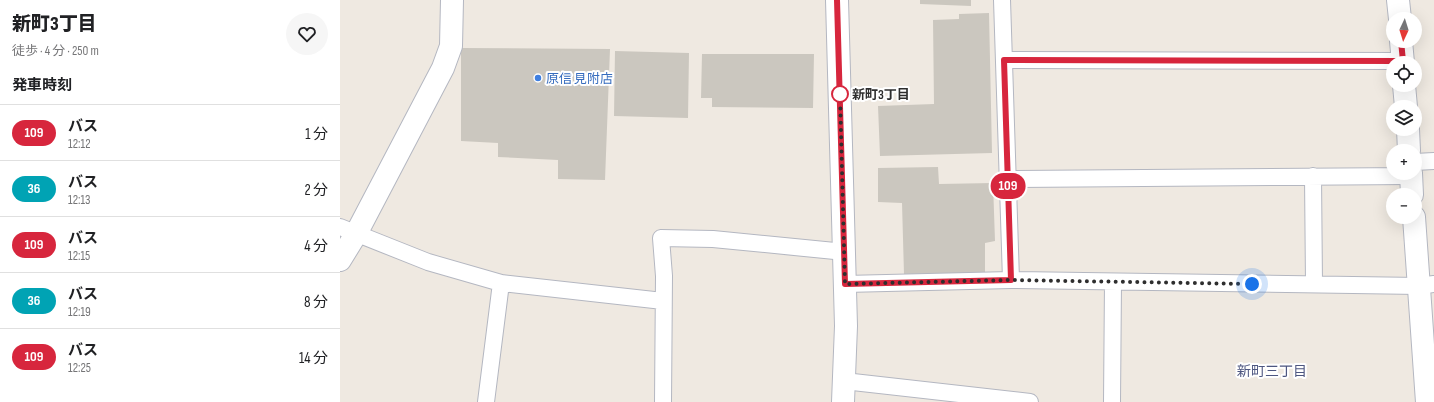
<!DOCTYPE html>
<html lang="ja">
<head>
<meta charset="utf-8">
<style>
	body { margin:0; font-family:"Sofia Sans Condensed","Noto Sans JP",sans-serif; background:#f6f6f6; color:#202124; height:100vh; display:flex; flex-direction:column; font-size:15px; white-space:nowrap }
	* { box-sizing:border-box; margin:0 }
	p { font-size:13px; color:#757577 }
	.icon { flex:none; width:22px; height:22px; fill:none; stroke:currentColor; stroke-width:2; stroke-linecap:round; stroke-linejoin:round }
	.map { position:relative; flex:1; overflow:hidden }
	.side { display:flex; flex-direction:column; background:#fff; width:340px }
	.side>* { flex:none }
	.badge { padding:0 8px; border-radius:13px; font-size:14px; line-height:26px }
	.needle { width:26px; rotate:184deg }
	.buttons { position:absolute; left:1046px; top:12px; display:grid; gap:8px }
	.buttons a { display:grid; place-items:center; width:36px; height:36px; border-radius:50%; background:#fff; box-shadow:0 4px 16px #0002; font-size:20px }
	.you { position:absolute; width:20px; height:20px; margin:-10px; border:3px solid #fff; border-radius:50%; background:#1a73e8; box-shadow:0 0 0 6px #1a73e833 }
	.map>.badge { position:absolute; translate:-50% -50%; box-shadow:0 0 0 2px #fff }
	h2 { padding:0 12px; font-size:15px; line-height:36px }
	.round { display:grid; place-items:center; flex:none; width:42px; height:42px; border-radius:21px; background:#f6f6f6 }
	.head { display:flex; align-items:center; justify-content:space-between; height:68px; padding:0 12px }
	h1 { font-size:19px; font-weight:800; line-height:30px }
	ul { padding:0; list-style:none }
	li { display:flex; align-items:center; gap:12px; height:56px; padding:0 12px; border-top:1px solid #e0e0e0 }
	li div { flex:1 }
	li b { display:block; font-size:15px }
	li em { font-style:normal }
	li .badge { min-width:44px; font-weight:700; text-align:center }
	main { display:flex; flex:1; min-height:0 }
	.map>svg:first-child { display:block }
</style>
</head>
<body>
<main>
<section class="side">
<div class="head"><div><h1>新町3丁目</h1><p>徒歩 · 4 分 · 250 m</p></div><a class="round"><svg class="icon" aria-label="heart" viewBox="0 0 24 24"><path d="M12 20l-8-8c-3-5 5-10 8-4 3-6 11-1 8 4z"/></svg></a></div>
<h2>発車時刻</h2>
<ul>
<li><span class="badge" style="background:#d7263d;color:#fff">109</span><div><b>バス</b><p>12:12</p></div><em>1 分</em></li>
<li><span class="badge" style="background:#00a3b4;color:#fff">36</span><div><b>バス</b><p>12:13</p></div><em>2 分</em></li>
<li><span class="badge" style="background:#d7263d;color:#fff">109</span><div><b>バス</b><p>12:15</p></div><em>4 分</em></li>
<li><span class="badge" style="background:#00a3b4;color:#fff">36</span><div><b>バス</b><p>12:19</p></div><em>8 分</em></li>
<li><span class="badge" style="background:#d7263d;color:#fff">109</span><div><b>バス</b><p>12:25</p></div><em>14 分</em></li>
</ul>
</section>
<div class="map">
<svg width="1094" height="402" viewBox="0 0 1094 402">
	<rect width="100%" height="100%" fill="#efe9e1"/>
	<path fill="#cbc7bf" d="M580,0H631V6L580,4Z
		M649,13L652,153L540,156L538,106L594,104L593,20L619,19V14Z
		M121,48L270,49L265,180L218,179V160L158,157V143L121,141Z
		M275,51L349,53L348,118L274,116Z
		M362,54H474L473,108L372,107V98H361Z
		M598,167L599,184L653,183L655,241L645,243V273L564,274L562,203L538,202V168Z"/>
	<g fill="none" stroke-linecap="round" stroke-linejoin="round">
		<g stroke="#b4b7c1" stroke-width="18">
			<path id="street" d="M662,0L671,280
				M664,60L1063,61
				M1075,162L1094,161
				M973,176L974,284
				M668,179L1071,176
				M0,227L88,262L161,283L323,301
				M505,284L671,280L1079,286L1094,284
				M504,381L690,402
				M146,402L161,283
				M323,402L324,276L321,238L373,239L505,252
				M772,402L773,282"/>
		</g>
		<g stroke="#b4b7c1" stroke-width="24">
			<path id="secondary" d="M497,0L506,326L503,402
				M1058,0L1060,19
				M1061,41L1063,63
				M1064,85L1066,107
				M1068,129L1069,151
				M1071,173L1072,195
				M1074,217L1087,402
				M0,260L16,234L103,68L111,46L112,0"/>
		</g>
		<use href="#street" stroke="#fff" stroke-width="16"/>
		<use href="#secondary" stroke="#fff" stroke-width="22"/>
	</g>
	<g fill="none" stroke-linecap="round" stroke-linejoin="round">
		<g stroke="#fff" stroke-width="9">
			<path id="line" d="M497,0L505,284L671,280L664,60L1063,61L1061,41"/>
		</g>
		<use href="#line" stroke="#d7263d" stroke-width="6"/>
		<path stroke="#2e2e2e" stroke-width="4" stroke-dasharray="0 7.2" d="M500,94L505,284L671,280L912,284"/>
	</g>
	<circle fill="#3f7fe0" stroke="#fff" stroke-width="1.5" cx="198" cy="78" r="4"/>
	<circle fill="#fff" stroke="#d7263d" stroke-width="2" cx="500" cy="94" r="8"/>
	<g text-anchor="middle" stroke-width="4" stroke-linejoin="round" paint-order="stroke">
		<g font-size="13" fill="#366cbe" stroke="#fff" text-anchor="start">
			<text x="206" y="83">原信 見附店</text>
		</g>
		<g font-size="13" font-weight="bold" fill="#2e2e2e" stroke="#fff" text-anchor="start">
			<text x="512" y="99">新町3丁目</text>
		</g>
		<g font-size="14" fill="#4d5680" stroke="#fff">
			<text x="932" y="376">新町三丁目</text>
		</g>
	</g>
</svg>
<div class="buttons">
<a><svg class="needle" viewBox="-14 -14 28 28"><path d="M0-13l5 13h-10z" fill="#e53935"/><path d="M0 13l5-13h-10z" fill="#757577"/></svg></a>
<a><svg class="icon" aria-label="locate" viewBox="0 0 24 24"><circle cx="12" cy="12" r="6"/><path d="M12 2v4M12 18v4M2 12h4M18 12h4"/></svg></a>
<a><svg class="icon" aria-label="layers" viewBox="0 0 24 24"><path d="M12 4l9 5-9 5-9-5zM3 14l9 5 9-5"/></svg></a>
<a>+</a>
<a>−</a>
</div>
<div class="you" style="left:912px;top:284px"></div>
<b class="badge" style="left:668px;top:186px;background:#d7263d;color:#fff">109</b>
</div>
</main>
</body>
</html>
